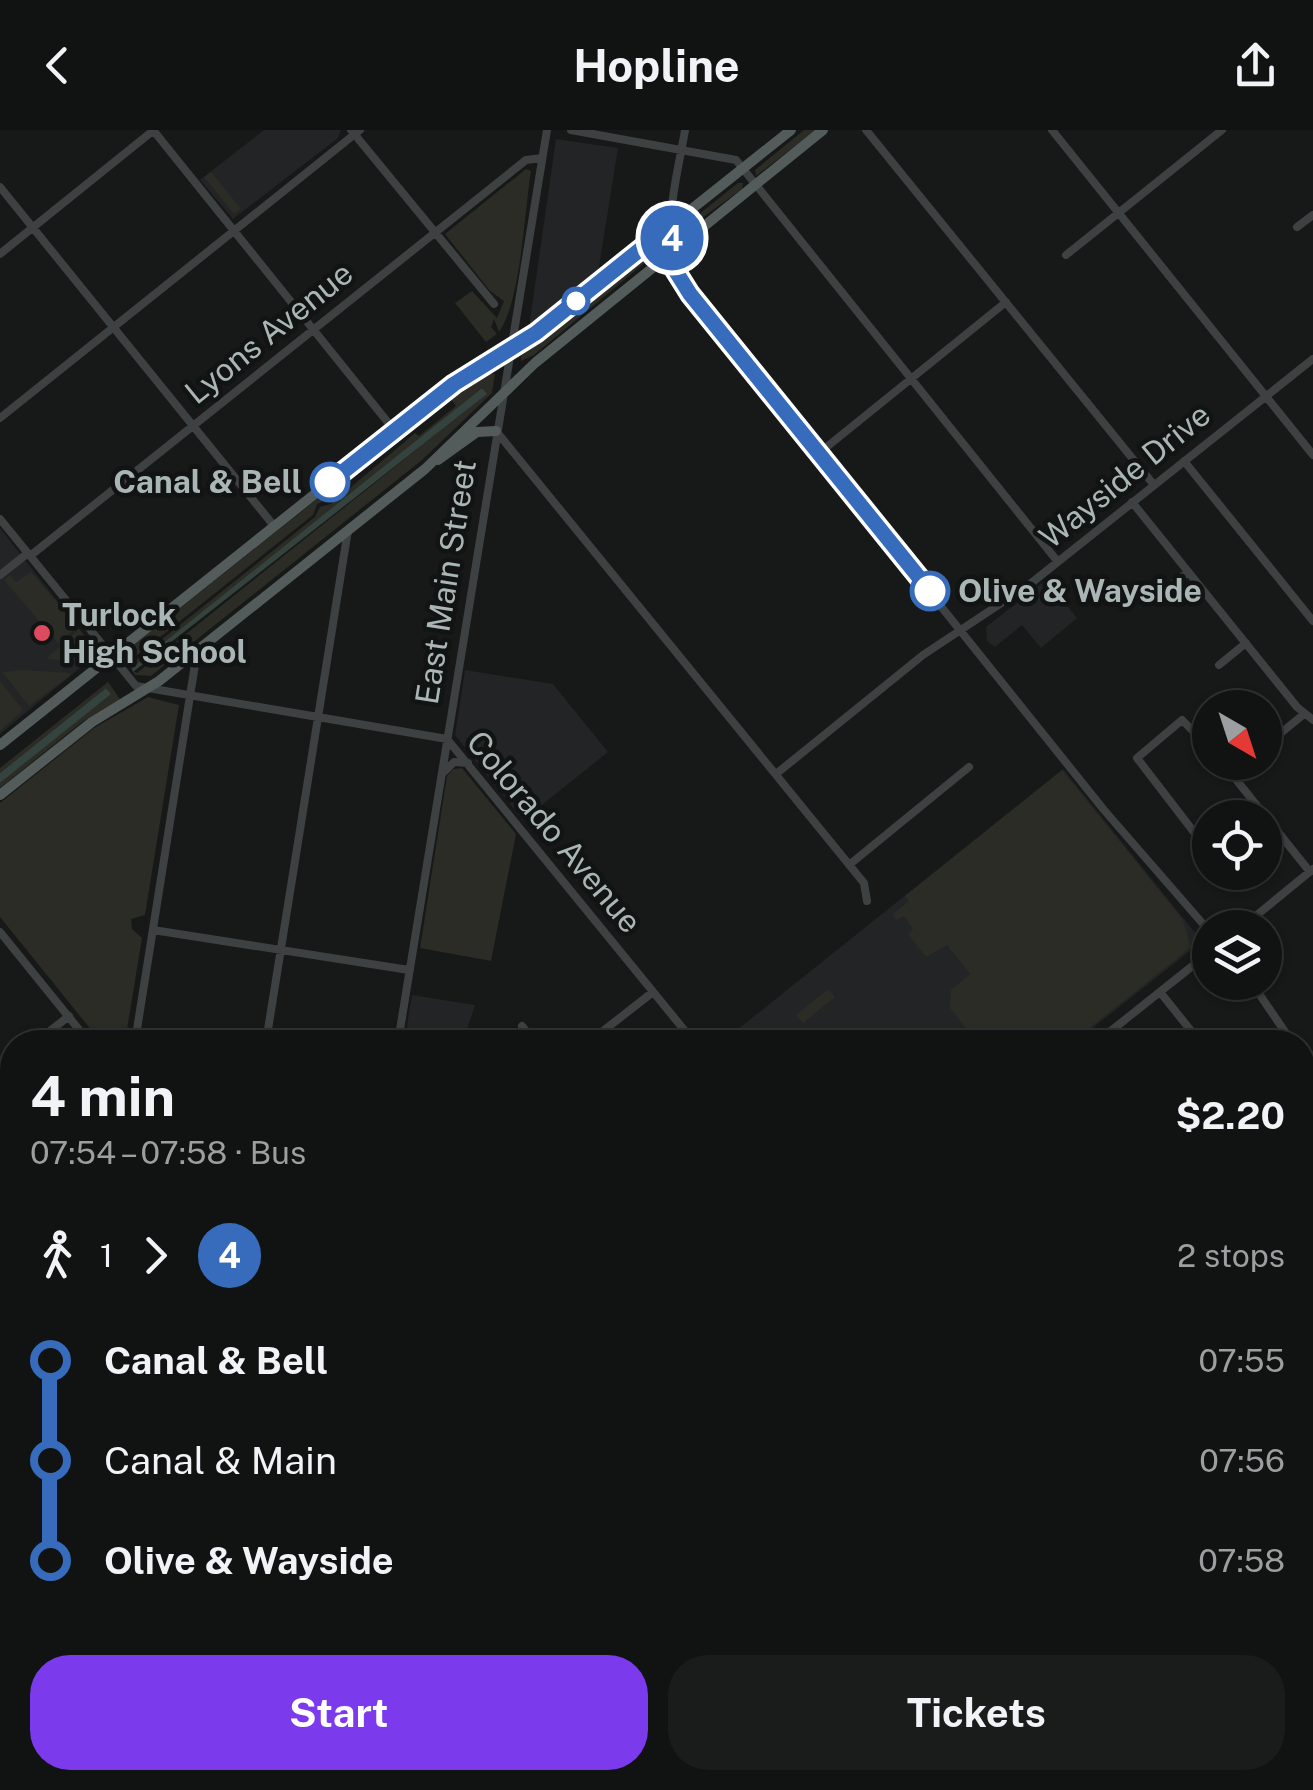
<!DOCTYPE html>
<html lang="en">
<head>
<meta charset="utf-8">
<style>
	body { margin:0; font-family:"Public Sans",sans-serif; background:#1a1b1b; color:#f1f3f6; height:100vh; display:flex; flex-direction:column; font-size:38px; white-space:nowrap }
	* { box-sizing:border-box; margin:0 }
	p { font-size:32px; color:#9c9e9f }
	.icon { flex:none; width:55px; height:55px; fill:none; stroke:currentColor; stroke-width:2; stroke-linecap:round; stroke-linejoin:round }
	.map { position:relative; flex:1; overflow:hidden }
	.side { position:absolute; left:0px; top:900px; width:1315px; height:760px; display:flex; flex-direction:column; background:#111212; border-radius:40px 40px 0 0; box-shadow:0 2px 8px #0004,0 0 0 2px #303232 }
	.side>* { flex:none }
	.badge { padding:0 20px; border-radius:32px; font-size:35px; line-height:65px }
	.needle { width:65px; rotate:141deg }
	.buttons { position:absolute; left:1192px; top:560px; display:grid; gap:20px }
	.buttons a { display:grid; place-items:center; width:90px; height:90px; border-radius:50%; background:#111212; box-shadow:0 2px 8px #0004,0 0 0 2px #303232; font-size:50px }
	.map>.badge { position:absolute; translate:-50% -50%; box-shadow:0 0 0 5px #fff }
	.legs { display:flex; align-items:center; gap:15px; height:110px; padding:0 30px; font-size:32px }
	.legs p { margin-inline-start:auto }
	.summary { display:flex; align-items:center; justify-content:space-between; height:170px; padding:0 30px }
	h1 { font-size:55px; font-weight:700; line-height:75px }
	.action { display:flex; gap:20px; margin-top:auto; padding:20px 30px }
	.action a { flex:1; height:115px; border-radius:40px; background:#7c3aed; color:#fff; font-size:40px; font-weight:700; line-height:115px; text-align:center }
	.action a+a { background:#1a1b1b; color:#f1f3f6 }
	ul { padding:0 30px; list-style:none }
	li { display:flex; align-items:center; gap:35px; height:100px; font-size:38px }
	li i { display:grid; place-items:center; width:15px; height:100%; margin:0 12px; background:currentColor }
	li i::after { content:''; width:25px; height:25px; margin:-12px; border:8px solid; border-radius:50%; background:#111212 }
	li p { margin-inline-start:auto }
	li:first-child i { background:linear-gradient(#0000 50%,currentColor 0) }
	li:last-child i { background:linear-gradient(currentColor 50%,#0000 0) }
	header { display:flex; justify-content:space-between; align-items:center; height:130px; padding:0 30px; background:#111212; font-size:45px; font-weight:700 }
	.map>svg:first-child { display:block }
</style>
</head>
<body>
<header><svg class="icon" aria-label="back" viewBox="0 0 24 24"><path d="M15 5l-7 7 7 7"/></svg>Hopline<svg class="icon" aria-label="share" viewBox="0 0 24 24"><path d="M12 15V3M7 8l5-5 5 5M5 13v7h14v-7"/></svg></header>
<div class="map">
<svg width="1313" height="1660" viewBox="0 0 1313 1660">
	<rect width="100%" height="100%" fill="#171818"/>
	<path fill="#232425" d="M264,0H341L338,8L233,89L200,50Z
		M556,9L618,18L598,143L529,197Z
		M0,398L98,523L0,604Z
		M1046,450L1077,488L1041,518L1022,495L995,517L987,511L986,497Z
		M465,540L553,554L608,622L523,690L455,605Z
		M1063,639L1196,804V816L1075,912H722Z
		M412,865L475,875L463,912L405,909Z
		M1313,1280V1496L1303,1483L1302,1288Z"/>
	<path fill="#2b2c25" fill-rule="evenodd" d="M804,0H816L756,46L755,40Z
		M526,39L531,41C524,84 521,171 499,202L494,189L491,197L497,204L486,212L455,173L472,161L497,188L504,171L490,161L445,104Z
		M211,42L241,79L234,84L204,47Z
		M738,53H743L742,59L688,98V93Z
		M646,127L648,130L534,225L521,231V226Z
		M490,244H495L492,263L422,330L151,546L135,545L126,530H136L315,387L320,377L331,374L415,303L419,306L456,276L450,268L433,277ZM482,258L485,265L137,543L133,541Z
		M325,363L329,369L317,374L313,385L135,527H126V521Z
		M31,442L78,497L58,513L4,450L10,445L16,452Z
		M79,499L94,517L92,528L82,532L46,529Z
		M23,540L70,543V546L29,576L2,542Z
		M0,551L23,580L0,601Z
		M108,552L120,569L82,592L0,658V653L110,564L106,558L0,643V638Z
		M148,567L179,575L145,785L131,789L132,799L142,808L125,912H101L0,787V673L94,598Z
		M462,638L516,704L491,831L420,818L447,646L453,639Z
		M1062,640L1183,790L1191,817L1072,912H965L972,906L950,878L951,860L970,844L947,815L926,827L908,804L913,799L904,786L897,790L892,785L909,771L905,766Z
		M828,859L835,867L803,893L796,885Z"/>
	<path fill="#35433e" d="M482,258L487,264L133,542L132,538Z
		M106,558L111,564L0,653V643Z"/>
	<g fill="none" stroke-linecap="round" stroke-linejoin="round">
		<path stroke="#3d4142" stroke-width="8" d="M153,0L394,300
			M351,0L494,174
			M571,0L736,30L1058,432
			M685,0C678,44 657,113 682,153L1104,680L1210,802
			M866,0L1154,355
			M1052,0L1313,325
			M0,57L274,396
			M1297,97L1313,85
			M0,124L154,0
			M1066,125L1222,0
			M0,288L360,0
			M496,301L864,753L867,771
			M818,324L1006,172
			M1184,331L1313,491
			M1132,372L1297,577L1313,590
			M0,389L136,556L447,609L694,912
			M30,426L526,30L542,28
			M0,445L28,423
			M1161,463L1188,442
			M1219,535L1246,513
			M1276,607L1304,584
			M1210,618L1182,590L1137,628L1210,723
			M1222,632L1310,742
			M442,644L454,632L468,633
			M776,644L923,525L1030,454L1313,229
			M849,735L969,637
			M1241,798L1313,739
			M153,800L409,840
			M0,802L89,912
			M1251,852L1292,912
			M1160,862L1200,912
			M522,896L535,912
			M36,912L69,886
			M135,912L197,522
			M266,912L348,400
			M398,912L547,0
			M589,912L653,862
			M1097,912L1210,822
			M1302,925L1313,935
			M0,942L12,932
			M1302,969L1313,960
			M0,1070L12,1086
			M1302,1122L1313,1132
			M1302,1276L1313,1268
			M0,1279L12,1295
			M0,1318L12,1308
			M0,1506L12,1496
			M0,1556L12,1572
			M74,1648L84,1660
			M464,1648L490,1660
			M690,1648L700,1660
			M983,1648L993,1660
			M1126,1648L1136,1660
			M1285,1648L1295,1660
			M561,1651L578,1660
			M165,1660L181,1648
			M733,1660L749,1648
			M841,1660L857,1648"/>
		<path stroke="#545b5b" stroke-width="10" d="M438,330L477,302L496,301
			M0,615L434,269L536,203L791,0
			M0,665L92,592L159,551L425,339L535,233L823,0"/>
	</g>
	<g fill="none" stroke-linecap="round" stroke-linejoin="round">
		<g stroke="#fff" stroke-width="22">
			<path id="line-1" d="M330,352L454,254L536,203L672,94L675,140L690,164L930,461"/>
		</g>
		<use href="#line-1" stroke="#376bbb" stroke-width="15"/>
	</g>
	<g fill="#fff" stroke="#376bbb" stroke-width="5">
		<circle cx="576" cy="171" r="12"/>
		<circle cx="330" cy="352" r="18"/>
		<circle cx="930" cy="461" r="18"/>
	</g>
	<circle fill="#dc4b5e" stroke="#121313" stroke-width="4" cx="42" cy="503" r="10"/>
	<g text-anchor="middle" stroke-width="9" stroke-linejoin="round" paint-order="stroke">
		<g font-size="32" fill="#aab6b5" stroke="#121313">
			<text transform="translate(269 203) rotate(-39)" y="11">Lyons Avenue</text>
			<text transform="translate(1125 346) rotate(-39)" y="11">Wayside Drive</text>
			<text transform="translate(446 452) rotate(-81)" y="11">East Main Street</text>
			<text transform="translate(554 702) rotate(50)" y="11">Colorado Avenue</text>
		</g>
		<g font-size="32" font-weight="bold" fill="#aab6b5" stroke="#121313" text-anchor="end">
			<text x="302" y="363">Canal &amp; Bell</text>
			<text x="958" y="472" text-anchor="start">Olive &amp; Wayside</text>
		</g>
		<g font-size="32" font-weight="bold" fill="#aab6b5" stroke="#121313" text-anchor="start">
			<text x="62" y="496">Turlock<tspan x="62" dy="37">High School</tspan></text>
		</g>
	</g>
</svg>
<div class="buttons">
<a><svg class="needle" viewBox="-14 -14 28 28"><path d="M0-13l5 13h-10z" fill="#e53935"/><path d="M0 13l5-13h-10z" fill="#9c9e9f"/></svg></a>
<a><svg class="icon" aria-label="locate" viewBox="0 0 24 24"><circle cx="12" cy="12" r="6"/><path d="M12 2v4M12 18v4M2 12h4M18 12h4"/></svg></a>
<a><svg class="icon" aria-label="layers" viewBox="0 0 24 24"><path d="M12 4l9 5-9 5-9-5zM3 14l9 5 9-5"/></svg></a>
</div>
<b class="badge" style="left:672px;top:108px;background:#376bbb;color:#fff">4</b>
<section class="side">
<div class="summary"><div><h1>4 min</h1><p>07:54 – 07:58 · Bus</p></div><b>$2.20</b></div>
<div class="legs"><svg class="icon" aria-label="walk" viewBox="0 0 24 24"><circle cx="13" cy="4" r="2"/><path d="M13 8l-2 6 4 7M11 14l-3 7M7 12l3-4h3l4 4"/></svg>1<svg class="icon" aria-label="forward" viewBox="0 0 24 24"><path d="M9 5l7 7-7 7"/></svg><b class="badge" style="background:#376bbb;color:#fff">4</b><p>2 stops</p></div>
<ul>
<li><i style="color:#376bbb"></i><b>Canal &amp; Bell</b><p>07:55</p></li>
<li><i style="color:#376bbb"></i><span>Canal &amp; Main</span><p>07:56</p></li>
<li><i style="color:#376bbb"></i><b>Olive &amp; Wayside</b><p>07:58</p></li>
</ul>
<div class="action"><a>Start</a><a>Tickets</a></div>
</section>
</div>
</body>
</html>
